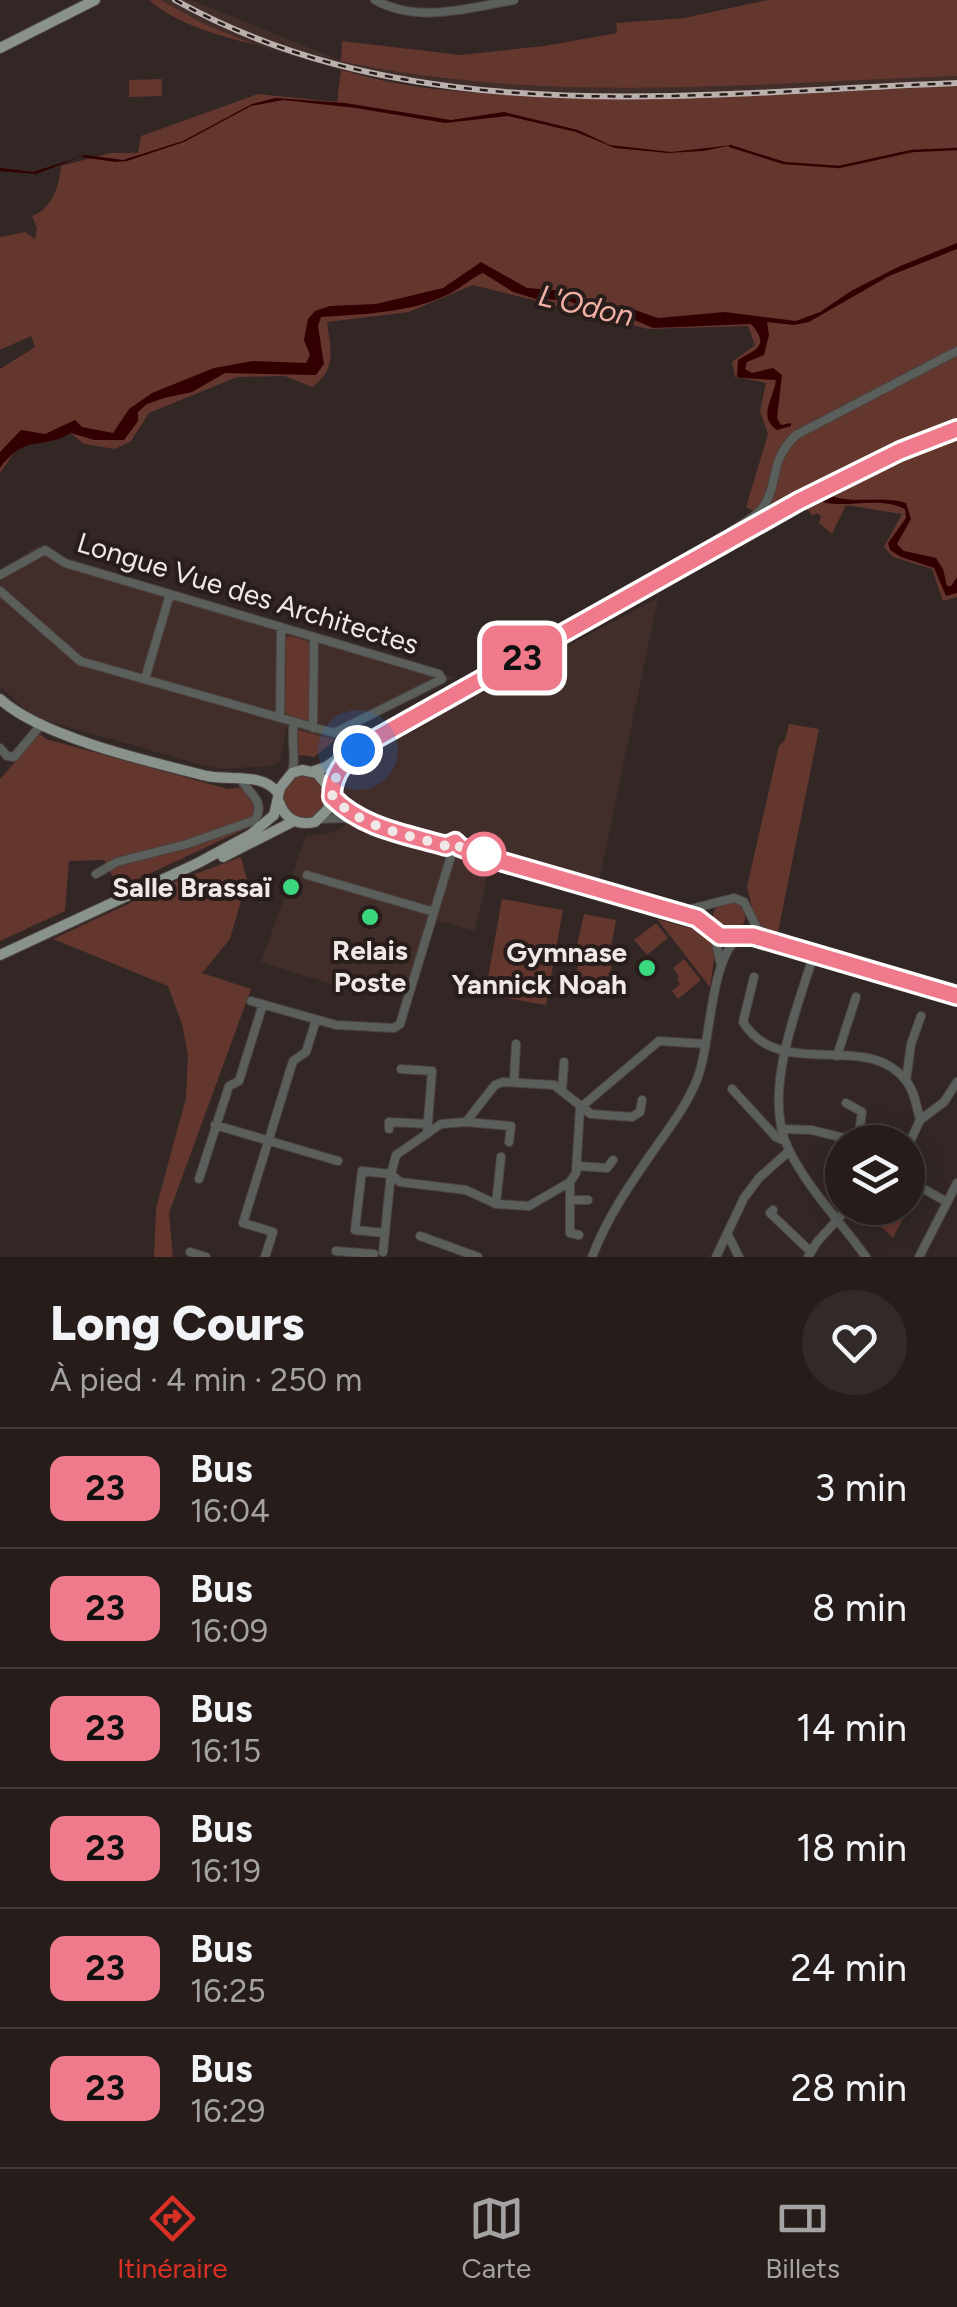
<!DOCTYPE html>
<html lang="fr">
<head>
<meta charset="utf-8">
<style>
	body { margin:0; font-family:Figtree,sans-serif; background:#322a28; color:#f1f3f6; height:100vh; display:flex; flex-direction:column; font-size:38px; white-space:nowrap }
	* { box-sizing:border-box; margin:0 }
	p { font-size:32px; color:#a4a2a3 }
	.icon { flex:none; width:55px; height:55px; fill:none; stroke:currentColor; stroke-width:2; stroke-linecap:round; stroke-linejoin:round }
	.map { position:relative; height:1257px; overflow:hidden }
	.details { display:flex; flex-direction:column; background:#261d1b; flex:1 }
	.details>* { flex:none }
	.badge { padding:0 20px; border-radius:15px; font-size:35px; line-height:65px }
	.tools { position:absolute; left:825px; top:1125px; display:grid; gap:20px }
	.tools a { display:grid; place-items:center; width:100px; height:100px; border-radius:50%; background:#261d1b; box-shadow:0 5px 25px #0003,0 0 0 2px #423b3a; font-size:50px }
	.you { position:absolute; width:50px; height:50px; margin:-25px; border:8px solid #fff; border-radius:50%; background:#1a73e8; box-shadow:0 0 0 15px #1a73e833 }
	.map>.badge { position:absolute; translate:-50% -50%; box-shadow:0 0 0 5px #fff }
	.round { display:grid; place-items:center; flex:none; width:105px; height:105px; border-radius:52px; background:#322a28 }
	.head { display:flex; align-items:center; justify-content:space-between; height:170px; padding:0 50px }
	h1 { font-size:48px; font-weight:800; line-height:75px }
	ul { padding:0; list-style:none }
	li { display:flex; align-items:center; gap:30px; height:120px; padding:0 50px; border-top:2px solid #423b3a }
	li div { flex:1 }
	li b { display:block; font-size:38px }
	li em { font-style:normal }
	li .badge { min-width:110px; font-weight:700; text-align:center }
	.tabs { display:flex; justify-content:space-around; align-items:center; height:140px; border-top:2px solid #423b3a; background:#261d1b; font-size:28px; color:#a4a2a3 }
	.tabs a { display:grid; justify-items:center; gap:5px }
	.tabs .on { color:#d93025 }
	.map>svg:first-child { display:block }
</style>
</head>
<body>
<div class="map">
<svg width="957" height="1257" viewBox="0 0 957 1257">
	<rect width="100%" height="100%" fill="#322724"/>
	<path fill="#412e2b" d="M161,0H191L339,60L434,78L604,87L957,76V86L655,99L460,92L357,75L256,45L204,24Z
		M37,546L49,547L61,557L454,677L333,739L286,728L280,762L270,766L221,769L202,765L47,721L25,710L0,686V571Z
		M658,598L599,882L493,851L475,931L428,918L403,997L336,978L331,984L261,962L306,836L327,834L344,827L353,808L344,796L345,780L369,751Z"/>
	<path fill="#63362e" d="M149,0H161L204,24L256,45C221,36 177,25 149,0Z
		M768,0H957V76C753,83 542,105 341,61L342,41L460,55L544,46L617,33L616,23L684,18Z
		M341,70C410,91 481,94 552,97C687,102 822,92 957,86V597L943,601L932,569L893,557L884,547L902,514L846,505L832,534L819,523L821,516L817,513L812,516L806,507L815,499V504L822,501L828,504L821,485L763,516L746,507L768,434L760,411L766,383L735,377L732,362L755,345L748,326L648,329L473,285L409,312L327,322C331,350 337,369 312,387L285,376L237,377L149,413L131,441L115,449L84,444L68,431L41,443L24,438L0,473V369L35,347L31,336L0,350V237L25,232L35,239L37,228L32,216C53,208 59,186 61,166L110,153H138L141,136L258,94L337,102Z
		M162,79V96L129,97V80Z
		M290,636L307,641L311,648L310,718L305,721L288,716L285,711L286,639Z
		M789,724L819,729L778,932H767L755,919L747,887L779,746L785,740Z
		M297,730L333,739L334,741L314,757L299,755Z
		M40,734L46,739L228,789L243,787L256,801L260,822L119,888L104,860L69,861L65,911L0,941V779Z
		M283 797a22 22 0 1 1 44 0a22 22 0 1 1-44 0Z
		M241,857L247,880L230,939L202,973L251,989L169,1213L173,1257H154L156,1208L186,1098L188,1055L182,1024L168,986L53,939L179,880Z
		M502,899L563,910L546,1005L485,994Z
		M713 917a16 16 0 1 1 32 0a16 16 0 1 1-32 0Z
		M584,914L616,920L610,952L577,945Z
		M657,919L708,933L715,953L710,987Z
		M656,923L668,938L647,955L634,940Z
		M579,959L612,966L605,998L573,991Z
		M684,959L701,980L678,999L672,991L680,984L677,979L679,977L673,968Z
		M891,1209L902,1220L893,1238L874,1220L881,1212L885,1215Z"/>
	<path fill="#320000" d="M275,98L345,103L451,120L504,112L578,130L610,145L671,152L733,145L703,151L668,153L615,148L576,132L508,116L445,123L356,108L283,100L251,106L184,142L127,161L116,162L80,157L36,174L0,171V168L33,172L86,155L123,160L183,141L252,104Z
		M957,243V249L889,276L809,322L794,325L767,322L769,335L764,355L747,362L745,369L752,373L773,368L782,375L777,418L781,425L791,423V426L777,430C757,417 774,398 776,380L742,378L737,377L738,360C757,349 770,346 751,324L653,328L632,319L612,318L566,300L536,299L513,292L483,273C471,278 461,288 449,294C411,313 363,314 321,317L318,326L324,364L316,375L225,373L192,392L164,398L147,404L138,412V421L124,440H94L71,433C40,451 26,433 0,468V452L21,430L45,434L75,420L82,427L113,433L129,409L152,393L214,368L253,361L306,363L310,355L304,340L308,319L315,311L330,306L376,304L443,288L481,262L527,288L567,291L614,310L632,309L658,318L725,312L796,321L820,312L851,291L898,267Z
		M825,492C845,507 881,494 906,503L911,519L897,544L904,551L936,558L943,569L947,586H951L957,577V593L946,596L934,568L901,557L890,550L888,543L906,518L905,509C877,495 843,510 821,501L815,506V499Z"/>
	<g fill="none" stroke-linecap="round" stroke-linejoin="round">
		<path stroke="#320000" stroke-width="2.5" d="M730,146L784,163L839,167L912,151L957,149"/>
		<g stroke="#4d423f" stroke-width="10">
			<path id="minor" d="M375,0C418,24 468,8 514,0
				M721,544C728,527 752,523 763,507C780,482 768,462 796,435L957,351
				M0,575L45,550L65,563L439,674L442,679L334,733L80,661L0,591
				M145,679L170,594
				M280,718L281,627
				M313,728L314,637
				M0,748L7,756L14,757L40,726
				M292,773C297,756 290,740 294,722
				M332,797L355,818
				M320,819L344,818L446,846L455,841L486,857L697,918L721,936H753L957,996
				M96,874L117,862L187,844L255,820C267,799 246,793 240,777
				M307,875L434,912
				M683,911L734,898L744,902L757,928L775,940
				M713,930L721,965
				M814,954C797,1009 761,1095 789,1150C808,1189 841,1222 866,1257
				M754,977L743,1022C781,1083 867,1028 907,1082C915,1093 917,1108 920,1120
				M251,1001L336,1025L394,1028L400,1024L451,856
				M837,1056L856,997
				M401,1069L432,1071L427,1134
				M906,1081L911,1044L921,1016
				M514,1082L516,1044
				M732,1089L776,1137L785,1141
				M562,1091L564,1062
				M846,1103L862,1112L858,1141
				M580,1108L576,1173L570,1182L529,1206L496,1204L466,1190L400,1182L391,1174L396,1155L441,1124L466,1122L495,1085L503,1082L554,1085L591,1114L632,1117L640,1112L642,1100
				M580,1108L659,1041L706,1044
				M466,1122L511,1126L509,1142
				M215,1125L338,1161
				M389,1129V1122L428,1124
				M783,1129L811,1130L861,1142
				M908,1146L920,1120L944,1102L957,1082
				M577,1166L607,1168L613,1160
				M199,1179L229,1086L239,1081L263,1004
				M908,1180L947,1202
				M570,1182V1233L579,1235
				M572,1200H588
				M496,1204L501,1157
				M773,1210L770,1213L811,1252
				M728,1235L739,1257
				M420,1236L478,1257
				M336,1251L374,1254
				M190,1252L206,1257
				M383,1252L391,1174L362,1171L355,1230L385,1233
				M265,1257L273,1232L243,1223L293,1061L306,1052L316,1020
				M592,1257C608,1215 633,1180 658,1144C673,1123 689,1101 698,1077C711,1042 710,960 738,938
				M716,1257L744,1198L759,1178L789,1151
				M808,1257L817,1242L848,1208
				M919,1257L957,1183"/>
		</g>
		<g stroke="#4d423f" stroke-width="12">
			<path id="major" d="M0,48L95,0
				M0,699C41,737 151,762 207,776C232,781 262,772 278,793
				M314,771L326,767L362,741
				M279,802C285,819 298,826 315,822L328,809L337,773L368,743L799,501L900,451L957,429
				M223,857L294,821
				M0,955L198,863L250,835L274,815L280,788L292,773L302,770L317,773L330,789"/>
		</g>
		<use href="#minor" stroke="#5a5f5b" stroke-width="8"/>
		<use href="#major" stroke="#89938c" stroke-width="10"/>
		<g stroke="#bab1af" stroke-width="6">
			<path id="rail" d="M175,0C413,133 696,93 957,83"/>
		</g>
		<use href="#rail" stroke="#281d1b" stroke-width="2.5" stroke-dasharray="8" stroke-linecap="butt"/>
	</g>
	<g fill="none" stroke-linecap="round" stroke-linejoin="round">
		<g stroke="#fff" stroke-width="22">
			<path id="line" d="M957,429L900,451L799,501L368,743C348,756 332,772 332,797C362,828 405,834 446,846L455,842L460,847L486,857L697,918L720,936H753L957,996"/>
		</g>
		<use href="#line" stroke="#ef7a8c" stroke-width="15"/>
		<path stroke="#f0e8e7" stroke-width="10" stroke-dasharray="0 18" d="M358,750L337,773L332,797C362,828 405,834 446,846L455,842L460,847L484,854"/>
	</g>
	<circle fill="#fff" stroke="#ef7a8c" stroke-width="5" cx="484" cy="854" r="20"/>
	<g fill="#3ad77f" stroke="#281d1b" stroke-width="4">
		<circle cx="291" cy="887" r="10"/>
		<circle cx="370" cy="917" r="10"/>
		<circle cx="647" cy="968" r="10"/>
	</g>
	<g text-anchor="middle" stroke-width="8" stroke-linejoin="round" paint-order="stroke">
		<g font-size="28" fill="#f0e8e7" stroke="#281d1b">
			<text transform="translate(248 593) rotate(17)" y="10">Longue Vue des Architectes</text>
		</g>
		<g font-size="28" font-weight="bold" fill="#f0e8e7" stroke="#281d1b" text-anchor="end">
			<text x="271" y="897">Salle Brassaï</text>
			<text x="370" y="960" text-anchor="middle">Relais<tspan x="370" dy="32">Poste</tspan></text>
			<text x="627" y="962">Gymnase<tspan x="627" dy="32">Yannick Noah</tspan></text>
		</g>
		<g font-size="30" font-style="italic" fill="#f2b0a4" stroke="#281d1b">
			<text transform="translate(586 306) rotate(13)" y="10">L'Odon</text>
		</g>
	</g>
</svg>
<div class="tools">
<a><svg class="icon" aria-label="layers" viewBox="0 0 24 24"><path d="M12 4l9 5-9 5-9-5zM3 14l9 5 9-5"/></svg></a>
</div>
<div class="you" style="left:358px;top:750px"></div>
<b class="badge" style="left:522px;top:658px;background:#ef7a8c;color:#111">23</b>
</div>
<section class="details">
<div class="head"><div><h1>Long Cours</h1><p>À pied · 4 min · 250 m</p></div><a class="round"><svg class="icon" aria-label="heart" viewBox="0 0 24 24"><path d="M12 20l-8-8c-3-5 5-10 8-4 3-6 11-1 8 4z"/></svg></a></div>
<ul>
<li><span class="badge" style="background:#ef7a8c;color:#111">23</span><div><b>Bus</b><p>16:04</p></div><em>3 min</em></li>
<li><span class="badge" style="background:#ef7a8c;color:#111">23</span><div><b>Bus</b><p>16:09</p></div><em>8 min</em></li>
<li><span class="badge" style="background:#ef7a8c;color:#111">23</span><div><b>Bus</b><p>16:15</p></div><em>14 min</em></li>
<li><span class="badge" style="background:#ef7a8c;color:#111">23</span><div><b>Bus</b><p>16:19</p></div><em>18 min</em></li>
<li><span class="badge" style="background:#ef7a8c;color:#111">23</span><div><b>Bus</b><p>16:25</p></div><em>24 min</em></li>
<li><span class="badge" style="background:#ef7a8c;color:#111">23</span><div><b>Bus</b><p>16:29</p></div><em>28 min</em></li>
</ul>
</section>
<nav class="tabs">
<a class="on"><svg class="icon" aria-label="directions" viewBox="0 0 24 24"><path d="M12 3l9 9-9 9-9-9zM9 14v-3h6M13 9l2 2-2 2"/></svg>Itinéraire</a>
<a><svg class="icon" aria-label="map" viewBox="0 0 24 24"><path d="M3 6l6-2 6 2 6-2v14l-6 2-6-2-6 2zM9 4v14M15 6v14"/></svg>Carte</a>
<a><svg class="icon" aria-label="tickets" viewBox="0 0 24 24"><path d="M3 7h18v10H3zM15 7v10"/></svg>Billets</a>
</nav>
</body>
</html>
